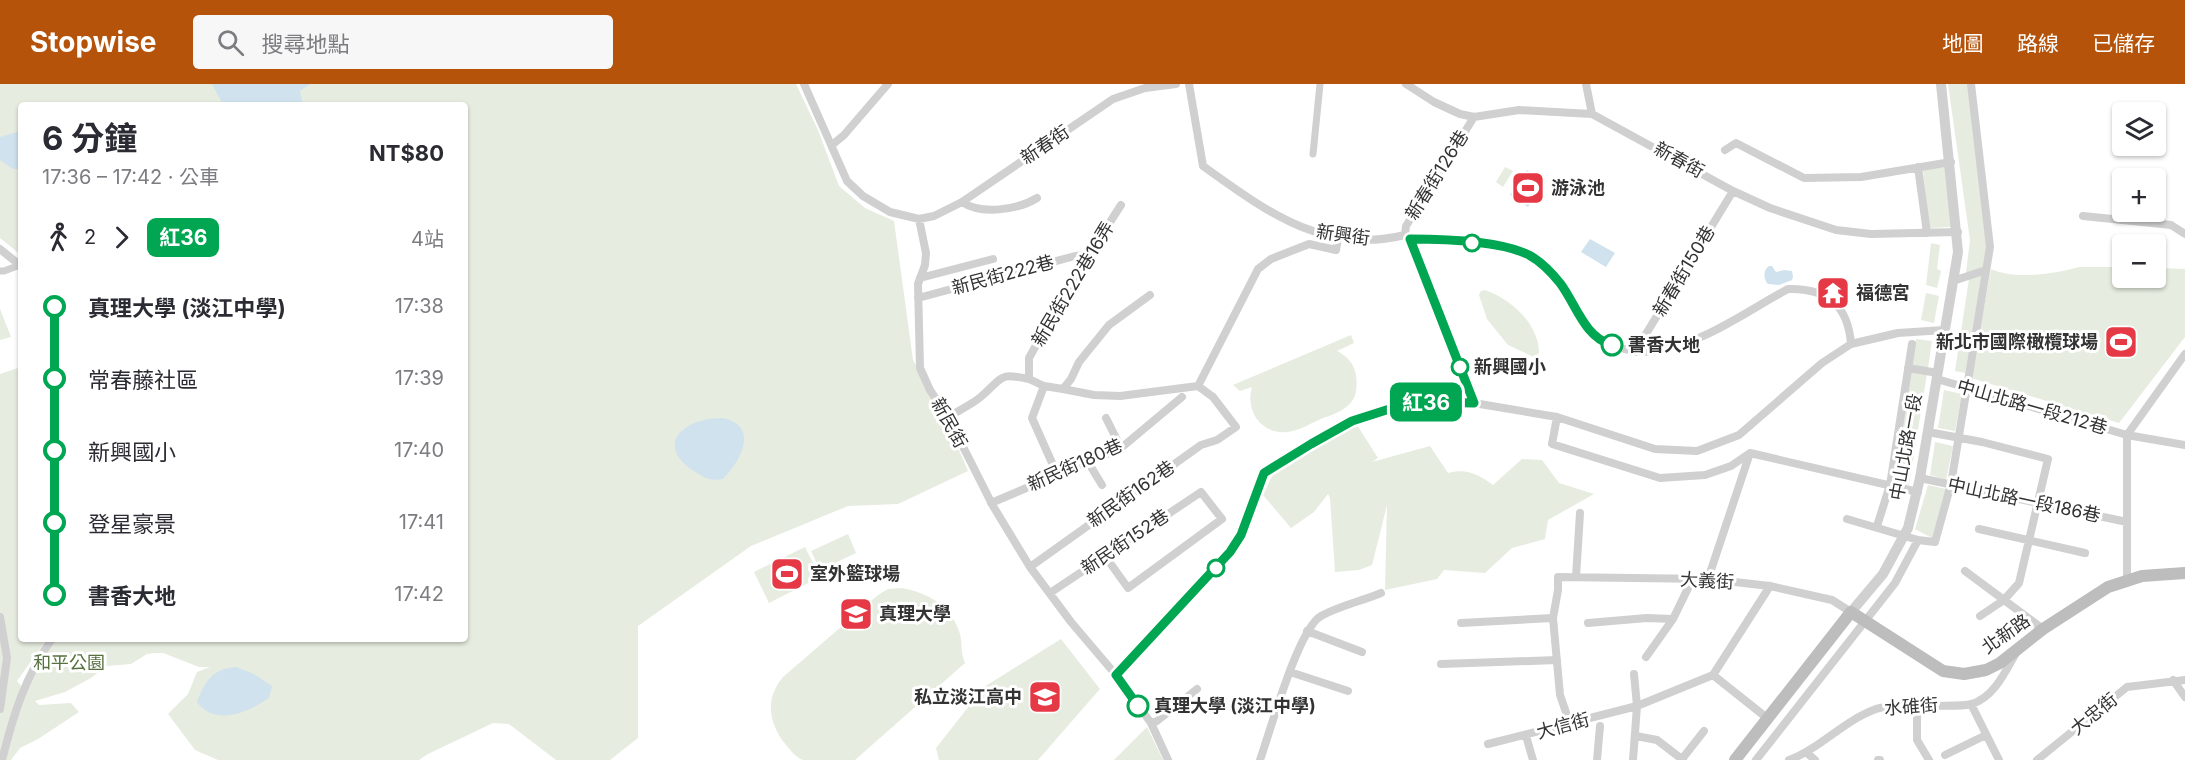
<!DOCTYPE html>
<html lang="zh-TW">
<head>
<meta charset="utf-8">
<style>
	body { margin:0; font-family:Inter,"Noto Sans TC",sans-serif; background:#f7f7f7; color:#2b2b33; height:100vh; display:flex; flex-direction:column; font-size:22px; white-space:nowrap }
	* { box-sizing:border-box; margin:0 }
	p { font-size:20px; color:#7c7c81 }
	.icon { flex:none; width:33px; height:33px; fill:none; stroke:currentColor; stroke-width:2; stroke-linecap:round; stroke-linejoin:round }
	.map { position:relative; flex:1; overflow:hidden }
	.drawer { position:absolute; left:18px; top:18px; width:450px; height:540px; display:flex; flex-direction:column; background:#fff; border-radius:6px; box-shadow:0 2px 4px #0004 }
	.drawer>* { flex:none }
	.badge { padding:0 12px; border-radius:9px; font-size:21px; line-height:39px }
	.buttons { position:absolute; left:2112px; top:18px; display:grid; gap:12px }
	.buttons a { display:grid; place-items:center; width:54px; height:54px; border-radius:6px; background:#fff; box-shadow:0 2px 4px #0004; font-size:30px }
	.map>.badge { position:absolute; translate:-50% -50%; box-shadow:0 0 0 3px #fff }
	.legs { display:flex; align-items:center; gap:9px; height:66px; padding:0 24px; font-size:20px }
	.legs p { margin-inline-start:auto }
	.head { display:flex; align-items:center; justify-content:space-between; height:102px; padding:0 24px }
	h1 { font-size:33px; font-weight:700; line-height:45px }
	ul { padding:0 24px; list-style:none }
	li { display:flex; align-items:center; gap:21px; height:72px; font-size:22px }
	li i { display:grid; place-items:center; width:9px; height:100%; margin:0 8px; background:currentColor }
	li i::after { content:''; width:15px; height:15px; margin:-8px; border:4px solid; border-radius:50%; background:#fff }
	li p { margin-inline-start:auto }
	li:first-child i { background:linear-gradient(#0000 50%,currentColor 0) }
	li:last-child i { background:linear-gradient(currentColor 50%,#0000 0) }
	header { display:flex; align-items:center; gap:36px; box-sizing:border-box; height:84px; padding:0 30px; background:#b45309; color:#fff }
	header strong { font-size:28px }
	nav { display:flex; gap:33px; margin-inline-start:auto; font-size:21px }
	.search { width:420px; height:54px; background:#f7f7f7; display:flex; align-items:center; gap:15px; box-sizing:border-box; padding:0 21px; border-radius:6px; color:#7c7c81; font-size:22px }
	.map>svg:first-child { display:block }
</style>
</head>
<body>
<header>
<strong>Stopwise</strong>
<div class="search"><svg class="icon" aria-label="search" viewBox="0 0 24 24"><circle cx="10" cy="10" r="6"/><path d="M15 15l6 6"/></svg>搜尋地點</div>
<nav><a>地圖</a><a>路線</a><a>已儲存</a></nav>
</header>
<div class="map">
<svg width="2185" height="676" viewBox="0 0 2185 676">
	<rect width="100%" height="100%" fill="#fff"/>
	<path fill="#e6ecdf" d="M0,0H796L818,46L839,102L865,124L894,137L913,276L946,336L968,387L898,420L848,422L751,462L638,542V654L610,676H556L509,640L493,639L428,670L419,676H218L195,666L168,630L188,610L197,588L210,583H199L163,569H155L147,570L131,580L107,582L91,594L65,608L35,617L39,621L71,619L79,628L38,655L20,664L11,676H0V290L21,283V555H47L17,597L26,607L44,572L56,555H465V21H21V171L0,154Z
		M1948,0H1968L1988,161L1984,183L1966,189L1970,156Z
		M1505,83L1513,87L1503,103L1496,98Z
		M1946,83L1951,143L1929,144L1923,86Z
		M1931,159L1940,161L1937,185L1941,187L1937,204L1926,201Z
		M2079,183H2122V194H2156V184L2185,185V253L2119,339L1971,294L1991,185C2014,196 2055,190 2079,183Z
		M1982,191L1965,289L1955,287L1969,195Z
		M1485,206C1511,215 1539,240 1539,269L1534,273L1508,261L1487,235L1479,211L1481,207Z
		M1926,209L1939,212L1934,239L1921,236Z
		M0,225L11,253L0,256Z
		M1351,251L1354,259L1337,267C1347,272 1354,279 1356,291C1357,298 1357,308 1354,314C1347,326 1335,330 1323,334C1312,339 1300,346 1288,348C1261,351 1245,327 1252,303L1240,307L1233,301Z
		M1916,255L1932,257L1928,284L1911,281Z
		M1911,287L1927,290L1909,401L1893,398Z
		M1944,306L1962,310L1955,347L1938,344Z
		M1357,341L1378,374L1372,378L1430,362L1448,389C1466,384 1478,390 1493,401L1522,375L1542,376L1559,399L1594,410L1548,436L1545,455L1512,464L1485,489L1444,486L1437,495L1385,506L1387,421L1372,481L1359,486L1335,488L1330,414L1328,410L1314,428L1291,444L1263,411L1273,390L1277,387Z
		M1935,358L1953,362L1946,396L1930,391Z
		M1928,401L1946,405L1932,454L1915,445Z
		M848,450L856,469L820,486L811,467Z
		M805,463L820,493L769,519L754,488Z
		M902,504C928,509 950,521 959,547C963,558 960,568 965,579L855,676C842,676 815,676 803,676C797,674 790,666 786,661C768,639 765,614 783,593L878,511L888,505Z
		M1061,555L1100,605L1038,676H939L936,664L984,603Z
		M1147,643L1163,676H1114Z"/>
	<path fill="#cfe2ee" d="M212,0H310L300,7L303,21H223Z
		M21,47V85H13L0,76V53Z
		M1527,86L1545,98L1528,123L1510,111Z
		M1590,155L1615,169L1606,183L1581,168Z
		M1769,182H1772L1776,188L1784,186L1792,187L1793,193L1792,196L1779,201L1768,200C1763,195 1763,186 1769,182Z
		M722,334C760,341 741,377 723,395C712,397 706,395 697,389C652,362 683,334 722,334Z
		M236,583L254,590L272,602L269,614C249,628 215,643 197,618C205,597 212,585 236,583Z"/>
	<g fill="none" stroke-linecap="round" stroke-linejoin="round">
		<path stroke="#d0d0d0" stroke-width="7" d="M1313,70L1320,0
			M0,187H4L20,181"/>
		<path stroke="#d0d0d0" stroke-width="8" d="M804,0L847,97L863,112L890,128L919,135L934,132L962,118L1113,15L1145,4L1176,0
			M1189,0L1203,82C1266,127 1323,171 1405,151
			M1406,0L1434,18L1460,30L1474,33L1519,26L1592,30L1733,107L1770,124L1836,146L1871,150L1958,148
			M1586,0L1592,30
			M832,61L844,51L888,0
			M1725,66L1736,59L1804,94L1861,93L1951,78
			M1918,83L1927,149
			M962,118C981,131 1018,126 1037,114
			M1121,121L1069,202L1029,274V295L1044,302L1063,305L1071,295L1079,278L1109,241L1150,211
			M2083,132L2171,141L2185,150
			M919,135L926,169L925,181L918,200L920,284L930,306L948,333L993,422L1030,483L1071,538L1116,591L1151,639L1168,676
			M1405,151L1410,155C1441,155 1504,156 1531,173C1547,183 1560,198 1571,215C1586,240 1591,255 1621,264C1634,268 1648,269 1661,266C1707,257 1747,227 1788,205C1827,204 1848,221 1851,260
			M1405,151L1406,142L1474,33
			M1410,155L1474,319
			M0,165L21,182
			M920,194L993,175
			M1953,197L1986,186
			M918,214L1075,172L1088,171
			M1635,268L1733,107
			M2185,270L2127,351L2185,361
			M1908,284L1938,289
			M1937,295L2127,351V496
			M1044,302L1032,334L1057,390
			M1198,302L1258,185L1271,175L1309,160L1336,166L1338,154
			M948,333C959,326 974,320 984,310C1004,292 1000,289 1029,295
			M1557,333L1552,360L1660,394L1705,391L1731,382L1750,369L1918,408
			M1106,334L1121,364
			M1928,348L1982,358L2048,375L2019,499L2004,516L1980,532
			M1088,378L1102,401
			M1920,394L2127,438
			M991,419L1121,364L1182,313
			M1847,435L1918,456L1935,458L1951,400L1990,163L1971,0
			M1877,442L1890,401L1912,260
			M1979,445L2085,469
			M1030,483L1201,361L1217,356L1236,343L1213,313L1198,302L1120,312L1094,311L1063,305
			M1965,487L2043,545
			M1576,493L1580,429
			M1708,495L1750,369
			M1050,509L1201,408L1222,435L1128,504L1105,472
			M0,533L7,574L0,625
			M1461,539L1553,534
			M1588,539L1647,534L1673,535L1692,496
			M1307,547L1362,568
			M1646,573L1673,535
			M1441,580L1557,576
			M1290,588L1348,607
			M1116,591L1230,468L1241,451L1265,389L1311,360L1352,337L1381,327L1423,318L1474,319L1557,333L1655,365L1697,367L1739,351L1822,279L1851,260L1898,249L1944,246
			M1713,591L1770,502
			M2173,596L2185,613
			M1917,620V656L1929,676
			M1971,620L1999,676
			M1151,639L1157,637L1197,605
			M1570,640L1560,611L1553,534L1558,506V493L1708,495L1770,502L1832,516L1851,528
			M1526,652L1533,676
			M1636,652L1657,656L1683,676
			M1488,660L1637,622L1634,590
			M1807,669L1815,676
			M1945,671L1986,651
			M1682,675L1704,647
			M2,676C13,632 25,592 52,555
			M1260,676C1270,648 1298,545 1321,532C1339,522 1362,517 1381,509
			M1597,676L1600,642
			M1633,676L1637,622L1713,591L1767,634
			M1756,676L1895,499L1918,456
			M1789,676C1821,664 1843,637 1876,625C1884,622 1894,623 1903,622C1922,620 1956,624 1972,620C1994,613 2005,588 2016,569
			M1878,676H1880
			M2037,676L2127,603L2185,596"/>
		<path stroke="#d0d0d0" stroke-width="10" d="M1851,528L1883,490L1908,444L1920,394L1958,168L1941,0"/>
		<path stroke="#bdbdbd" stroke-width="12" d="M1735,676L1851,528L1943,587L1964,590L1986,586L2000,579L2043,545L2108,503L2142,492L2185,489"/>
	</g>
	<g fill="none" stroke-linecap="round" stroke-linejoin="round">
		<g stroke="#fff" stroke-width="14">
			<path id="line-1" d="M1138,622L1116,591L1230,468L1241,451L1264,389L1311,360L1352,337L1402,321L1423,318L1474,319L1410,155C1443,155 1499,156 1529,171C1540,177 1552,189 1560,199C1576,220 1584,253 1612,261"/>
		</g>
		<use href="#line-1" stroke="#00a651" stroke-width="9"/>
	</g>
	<defs>
		<g id="stadium-square" transform="scale(1.725)"><rect x="-9" y="-9" width="18" height="18" rx="4" fill="#e63946" stroke="#fff"/><path d="M0-5a6.5 5 0 1 0 0 10a6.5 5 0 1 0 0-10ZM-3.5-1.8h7v3.6h-7Z" fill="#fff"/></g>
		<g id="temple-square" transform="scale(1.725)"><rect x="-9" y="-9" width="18" height="18" rx="4" fill="#e63946" stroke="#fff"/><path d="M0-6L5-2H3V0L6.5 2.5H4V6H1.5V3h-3V6H-4V2.5H-6.5L-3 0V-2H-5Z" fill="#fff"/></g>
		<g id="university-square" transform="scale(1.725)"><rect x="-9" y="-9" width="18" height="18" rx="4" fill="#e63946" stroke="#fff"/><path d="M0-5L7-2L0 1L-7-2ZM-4 1L0 2.5L4 1V4Q0 6-4 4Z" fill="#fff"/></g>
		<g id="school-square" transform="scale(1.725)"><rect x="-9" y="-9" width="18" height="18" rx="4" fill="#e63946" stroke="#fff"/><path d="M0-5L7-2L0 1L-7-2ZM-4 1L0 2.5L4 1V4Q0 6-4 4Z" fill="#fff"/></g>
	</defs>
	<g fill-rule="evenodd">
		<use href="#stadium-square" x="1528" y="104"/>
		<use href="#temple-square" x="1833" y="209"/>
		<use href="#stadium-square" x="2121" y="258"/>
		<use href="#stadium-square" x="787" y="490"/>
		<use href="#university-square" x="856" y="530"/>
		<use href="#school-square" x="1045" y="613"/>
	</g>
	<g fill="#fff" stroke="#00a651" stroke-width="3">
		<circle cx="1472" cy="159" r="8"/>
		<circle cx="1612" cy="261" r="10"/>
		<circle cx="1460" cy="283" r="8"/>
		<circle cx="1216" cy="484" r="8"/>
		<circle cx="1138" cy="622" r="10"/>
	</g>
	<g text-anchor="middle" stroke-width="6" stroke-linejoin="round" paint-order="stroke">
		<g font-size="18" fill="#333" stroke="#fff">
			<text transform="translate(1045 61) rotate(-34)" y="6">新春街</text>
			<text transform="translate(1679 76) rotate(29)" y="6">新春街</text>
			<text transform="translate(1437 91) rotate(-58)" y="6">新春街126巷</text>
			<text transform="translate(1343 151) rotate(8)" y="6">新興街</text>
			<text transform="translate(1684 187) rotate(-59)" y="6">新春街150巷</text>
			<text transform="translate(1003 191) rotate(-15)" y="6">新民街222巷</text>
			<text transform="translate(1073 200) rotate(-59)" y="6">新民街222巷16弄</text>
			<text transform="translate(2032 323) rotate(16)" y="6">中山北路一段212巷</text>
			<text transform="translate(949 339) rotate(61)" y="6">新民街</text>
			<text transform="translate(1906 363) rotate(-80)" y="6">中山北路一段</text>
			<text transform="translate(1075 381) rotate(-24)" y="6">新民街180巷</text>
			<text transform="translate(1131 410) rotate(-35)" y="6">新民街162巷</text>
			<text transform="translate(2024 416) rotate(12)" y="6">中山北路一段186巷</text>
			<text transform="translate(1125 458) rotate(-34)" y="6">新民街152巷</text>
			<text transform="translate(1707 497) rotate(3)" y="6">大義街</text>
			<text transform="translate(2006 550) rotate(-35)" y="6">北新路</text>
			<text transform="translate(1911 623) rotate(-4)" y="6">水碓街</text>
			<text transform="translate(2094 630) rotate(-39)" y="6">大忠街</text>
			<text transform="translate(1563 642) rotate(-15)" y="6">大信街</text>
		</g>
		<g font-size="18" font-weight="bold" fill="#333" stroke="#fff" text-anchor="start">
			<text x="1551" y="110">游泳池</text>
			<text x="1856" y="215">福德宮</text>
			<text x="2098" y="264" text-anchor="end">新北市國際橄欖球場</text>
			<text x="810" y="496">室外籃球場</text>
			<text x="879" y="536">真理大學</text>
			<text x="1022" y="619" text-anchor="end">私立淡江高中</text>
		</g>
		<g font-size="18" font-weight="bold" fill="#333" stroke="#fff" text-anchor="start">
			<text x="1628" y="267">書香大地</text>
			<text x="1474" y="289">新興國小</text>
			<text x="1154" y="628">真理大學 (淡江中學)</text>
		</g>
		<g font-size="18" fill="#56703f" stroke="#fff">
			<text x="69" y="585">和平公園</text>
		</g>
	</g>
</svg>
<div class="buttons">
<a><svg class="icon" aria-label="layers" viewBox="0 0 24 24"><path d="M12 4l9 5-9 5-9-5zM3 14l9 5 9-5"/></svg></a>
<a>+</a>
<a>−</a>
</div>
<b class="badge" style="left:1426px;top:318px;background:#00a651;color:#fff">紅36</b>
<section class="drawer">
<div class="head"><div><h1>6 分鐘</h1><p>17:36 – 17:42 · 公車</p></div><b>NT$80</b></div>
<div class="legs"><svg class="icon" aria-label="walk" viewBox="0 0 24 24"><circle cx="13" cy="4" r="2"/><path d="M13 8l-2 6 4 7M11 14l-3 7M7 12l3-4h3l4 4"/></svg>2<svg class="icon" aria-label="forward" viewBox="0 0 24 24"><path d="M9 5l7 7-7 7"/></svg><b class="badge" style="background:#00a651;color:#fff">紅36</b><p>4站</p></div>
<ul>
<li><i style="color:#00a651"></i><b>真理大學 (淡江中學)</b><p>17:38</p></li>
<li><i style="color:#00a651"></i><span>常春藤社區</span><p>17:39</p></li>
<li><i style="color:#00a651"></i><span>新興國小</span><p>17:40</p></li>
<li><i style="color:#00a651"></i><span>登星豪景</span><p>17:41</p></li>
<li><i style="color:#00a651"></i><b>書香大地</b><p>17:42</p></li>
</ul>
</section>
</div>
</body>
</html>
